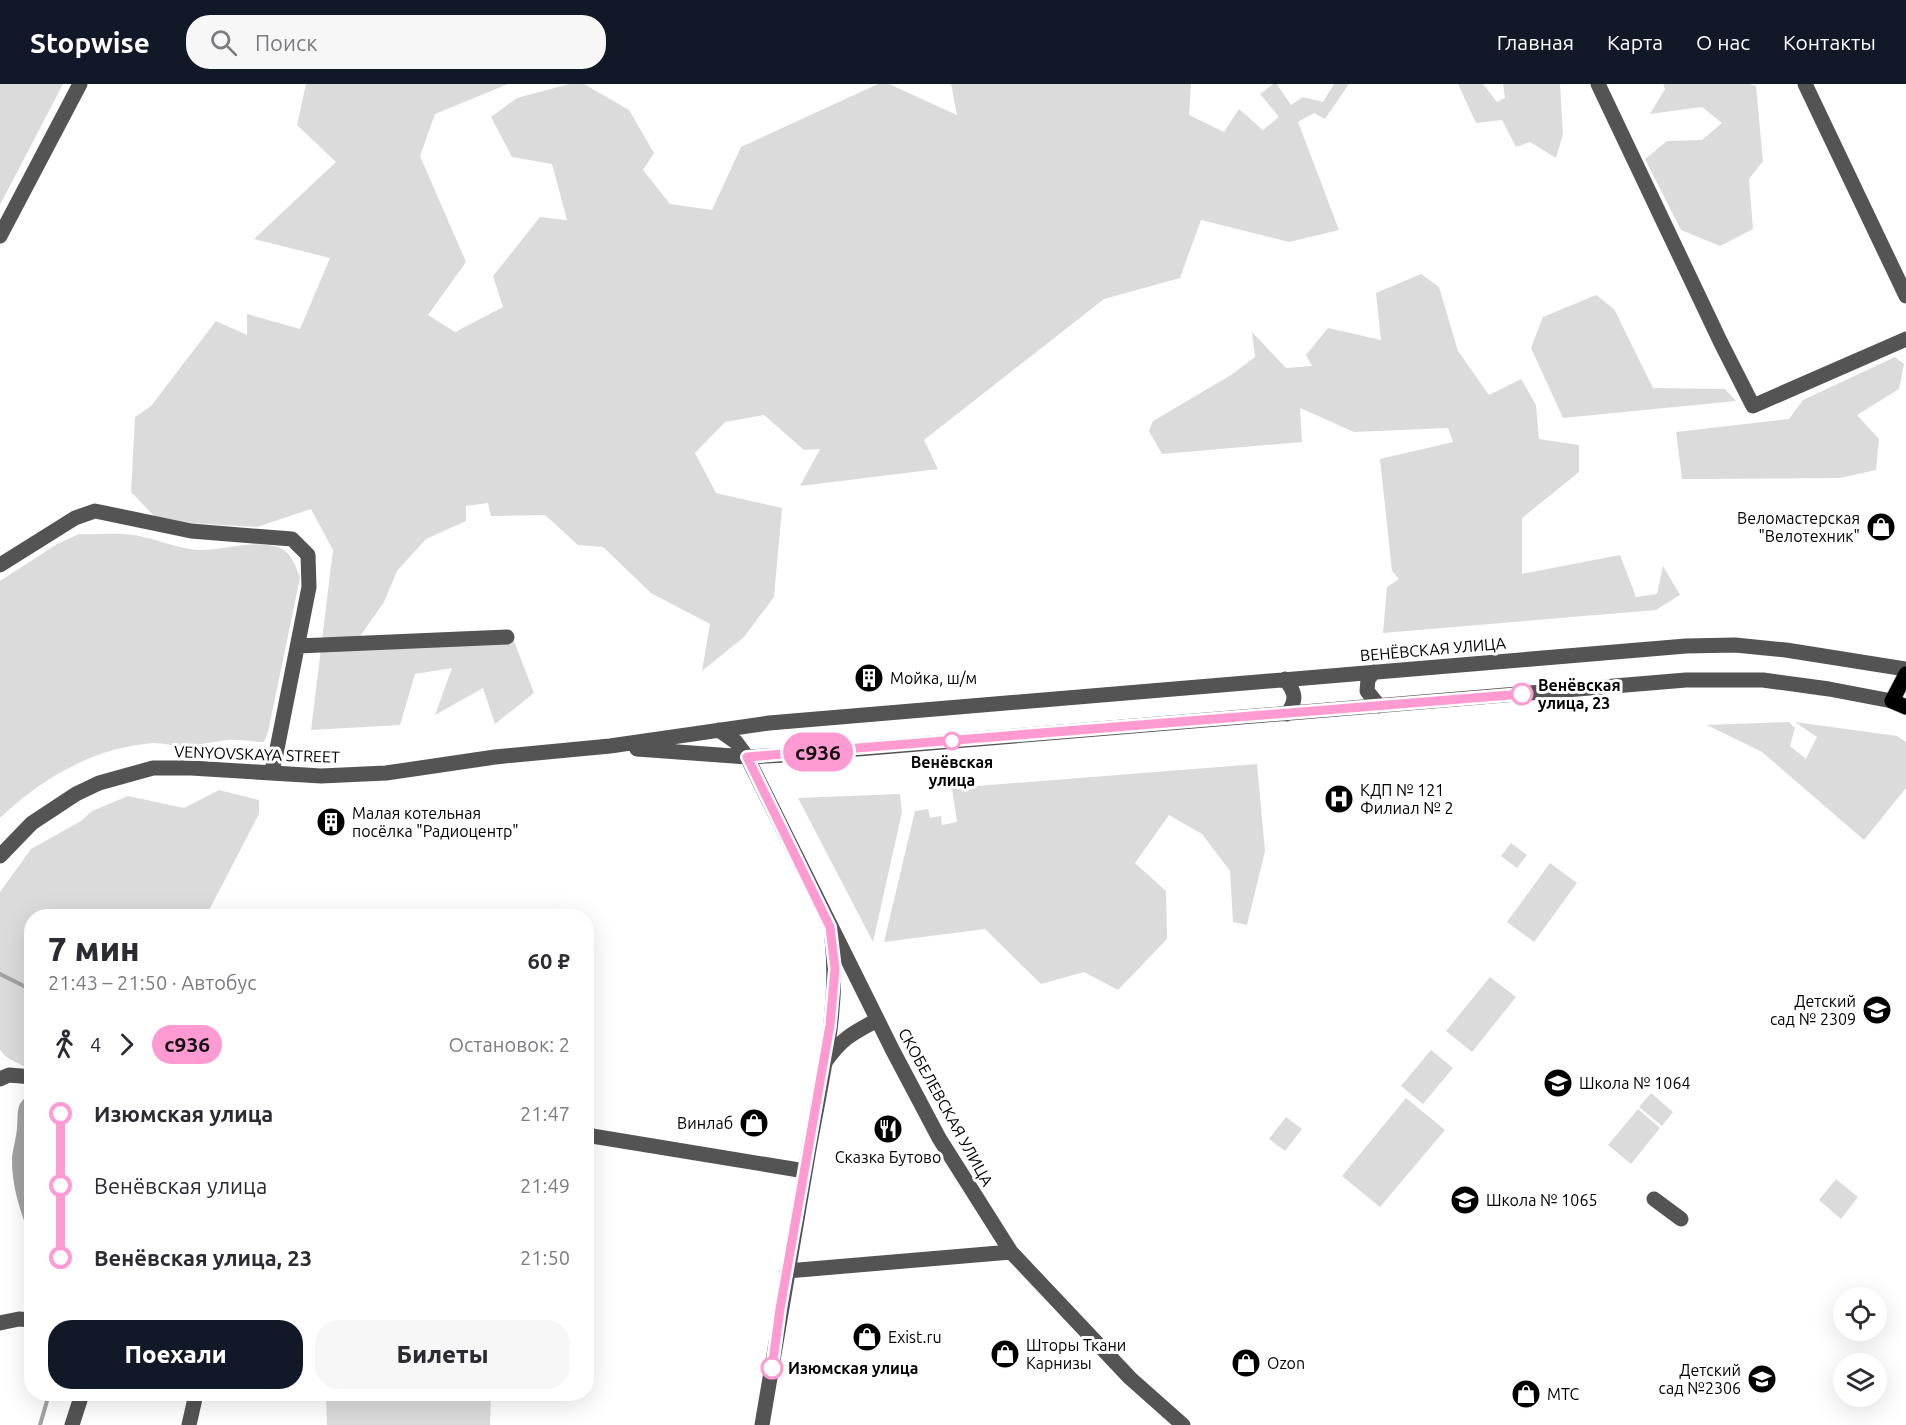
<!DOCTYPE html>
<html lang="ru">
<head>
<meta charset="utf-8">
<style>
	body { margin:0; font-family:Ubuntu,sans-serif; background:#f7f7f7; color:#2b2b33; height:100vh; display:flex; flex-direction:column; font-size:22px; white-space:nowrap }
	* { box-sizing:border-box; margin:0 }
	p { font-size:20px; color:#7c7c81 }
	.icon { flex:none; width:33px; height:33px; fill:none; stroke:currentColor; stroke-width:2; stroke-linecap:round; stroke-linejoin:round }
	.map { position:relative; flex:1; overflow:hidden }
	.sheet { position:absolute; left:24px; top:825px; width:570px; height:492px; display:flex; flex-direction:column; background:#fff; border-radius:24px; box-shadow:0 6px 24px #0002 }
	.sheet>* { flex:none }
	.badge { padding:0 12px; border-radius:20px; font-size:21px; line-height:39px }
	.fabs { position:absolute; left:1833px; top:1203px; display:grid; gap:12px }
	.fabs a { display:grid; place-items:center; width:54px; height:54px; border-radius:50%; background:#fff; box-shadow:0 6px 24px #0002; font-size:30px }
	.map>.badge { position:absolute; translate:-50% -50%; box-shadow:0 0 0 3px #fff }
	.legs { display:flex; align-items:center; gap:9px; height:66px; padding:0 24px; font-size:20px }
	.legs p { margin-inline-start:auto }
	.overview { display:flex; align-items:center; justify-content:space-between; height:102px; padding:0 24px }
	h1 { font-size:33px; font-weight:800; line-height:45px }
	.primary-button { display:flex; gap:12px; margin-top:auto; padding:12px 24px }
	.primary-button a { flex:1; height:69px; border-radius:24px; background:#111827; color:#fff; font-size:24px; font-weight:800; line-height:69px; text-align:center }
	.primary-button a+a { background:#f7f7f7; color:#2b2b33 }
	ul { padding:0 24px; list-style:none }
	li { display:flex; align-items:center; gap:21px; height:72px; font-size:22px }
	li i { display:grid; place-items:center; width:9px; height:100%; margin:0 8px; background:currentColor }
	li i::after { content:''; width:15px; height:15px; margin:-8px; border:4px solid; border-radius:50%; background:#fff }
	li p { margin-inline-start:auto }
	li:first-child i { background:linear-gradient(#0000 50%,currentColor 0) }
	li:last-child i { background:linear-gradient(currentColor 50%,#0000 0) }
	header { display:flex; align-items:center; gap:36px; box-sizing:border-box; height:84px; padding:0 30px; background:#111827; color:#fff }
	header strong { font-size:28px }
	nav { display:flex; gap:33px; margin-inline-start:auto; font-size:21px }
	.search { width:420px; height:54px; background:#f7f7f7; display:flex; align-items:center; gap:15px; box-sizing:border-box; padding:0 21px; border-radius:24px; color:#7c7c81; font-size:22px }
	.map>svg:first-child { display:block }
</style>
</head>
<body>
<header>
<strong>Stopwise</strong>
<div class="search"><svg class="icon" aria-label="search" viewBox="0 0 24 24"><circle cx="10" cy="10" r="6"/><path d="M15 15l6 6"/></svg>Поиск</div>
<nav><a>Главная</a><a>Карта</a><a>О нас</a><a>Контакты</a></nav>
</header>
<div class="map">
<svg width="1906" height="1341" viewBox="0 0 1906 1341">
	<rect width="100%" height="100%" fill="#fff"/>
	<path fill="#dbdbdb" d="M0,0H63L0,121Z
		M306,0H508L435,30L420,72L466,178L428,231L455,248L503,223L493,192L540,133L567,136L552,80L512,73L491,33L517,14L569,0H584L629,26L654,69L643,86L670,120L712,126L741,63L878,0H889L957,31L951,0H1191L1189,31L1224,48L1239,25L1263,46L1279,33L1260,10L1273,0H1277L1291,21L1303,13L1323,18L1334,0H1349L1325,35L1314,29L1298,38L1339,146L1289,158L1201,136L1180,194L1104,215L924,356L938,385L800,402L820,365L804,366L764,331L725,338L695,369L716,409L782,424L774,513L744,553L702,587L710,540L651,509L603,463L578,461L545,431L491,432L488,419L466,422V437L426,455L397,487L384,518L358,555L511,549L534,609L495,640L483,604L435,631L452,584L415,590L400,641L311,646L333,466L311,425L257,443L159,437L131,408L135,333L151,322L216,237L247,251V230L300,245L330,174L254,155L336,78L297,41Z
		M1458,0H1483L1497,18L1505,14L1503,0H1560L1563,50L1556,74L1530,58L1516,63L1502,36L1476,39Z
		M1663,0H1750L1756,2L1763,77L1749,95L1753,145L1720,162L1681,146L1645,75L1667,57L1702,56L1722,39L1702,23L1650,30L1665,5Z
		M1421,190L1439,203L1458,267L1489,311L1521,295L1536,321L1539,355L1579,361V388L1522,434V490L1620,471L1636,513L1657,510L1663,482L1680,511L1656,526L1383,549L1387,503L1399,495L1392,487L1380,375L1453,358L1448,344L1354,348L1300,324L1302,358L1162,370L1149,347L1153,337L1231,291L1255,273L1252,248L1286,284L1312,282L1306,271L1328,244L1381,256L1376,209Z
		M1596,211L1614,225L1653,304L1725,305L1736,317L1563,334L1531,264L1543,233Z
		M1895,273L1904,280L1899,305L1857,331L1879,355L1876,386L1840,394L1682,395L1676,348L1789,335L1803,316Z
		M79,450C99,451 119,448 139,452C159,456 177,464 197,466C224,467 254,454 280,464C292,469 296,483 300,494L268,648L264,658C252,658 239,655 227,656C212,658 197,661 182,662C173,662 164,659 154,659C95,663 42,694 0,734V497L57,460Z
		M1789,638L1795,644L1790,662L1806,675L1817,653L1795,638L1897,652L1906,658V704L1864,756L1762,668L1707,641Z
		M1257,680L1265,767L1247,841L1233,838L1230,787L1202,750L1169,731L1135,779L1166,807L1167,855L1118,906L1084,888L1041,900L985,845L884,858L915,727L928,725L930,734L941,732L942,741L957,738L952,704Z
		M219,706L259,716V730L206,832H32L31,984L29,985L6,973L0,966V808L31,765L81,737L92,727L128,712L184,724Z
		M900,710L902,728L873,858L798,714Z
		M1511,759L1527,771L1517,784L1501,772Z
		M1550,779L1577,799L1534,858L1507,838Z
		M1490,893L1516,913L1472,968L1446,947Z
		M1431,966L1453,984L1423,1020L1401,1002Z
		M1651,1009L1673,1028L1662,1042L1639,1023Z
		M1406,1014L1445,1046L1380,1123L1342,1092Z
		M1638,1025L1660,1044L1631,1080L1608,1061Z
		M1286,1033L1302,1045L1285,1067L1269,1055Z
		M1836,1095L1858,1113L1841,1135L1819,1116Z
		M326,1310H491L490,1341H327Z"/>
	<path fill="#a2a2a2" d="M31,1009V1155C21,1130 11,1101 12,1073C13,1064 16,1055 17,1045C19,1027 14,1021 31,1009Z"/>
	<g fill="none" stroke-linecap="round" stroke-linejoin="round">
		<path stroke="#a2a2a2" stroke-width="4" d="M0,890L32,906
			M40,1341L49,1310"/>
		<g stroke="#dbdbdb" stroke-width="17">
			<path id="major" d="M1906,590L1892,617L1906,623"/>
		</g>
		<path stroke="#545454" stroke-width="15" d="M1598,0L1721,259L1753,322L1906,255
			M1805,0L1906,212
			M0,152L80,0
			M0,481L75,434L95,427L191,447L292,455L308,471L309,503L275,675L271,689
			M298,562L507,553
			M1374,588L1368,595L1367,607L1379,622
			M1285,595C1296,609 1297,616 1287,630
			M719,646L736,658L747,673L893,967L939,1054L1011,1168L1130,1294L1183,1341
			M637,665L747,673L786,671L1686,596H1763L1829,605L1892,617
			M0,772L32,739L76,710L99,699L153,684H191L321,692L386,689L495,673L610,662L769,639L1686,562L1735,561L1786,566L1906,585
			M826,977C842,954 853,949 877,936
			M0,995L9,991L32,993
			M586,1051L805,1087
			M1654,1115L1681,1135
			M787,1187L1011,1168
			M0,1239L19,1235L32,1236
			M72,1341L82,1310
			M189,1341L196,1310
			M762,1341C778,1251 792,1161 808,1071C820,1001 840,927 832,855"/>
		<use href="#major" stroke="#000" stroke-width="15"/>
	</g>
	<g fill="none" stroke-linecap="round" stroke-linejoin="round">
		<g stroke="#fff" stroke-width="14">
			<path id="line-1" d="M772,1284L780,1225L830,941L835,885L830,843L747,673L1522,610"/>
		</g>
		<use href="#line-1" stroke="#ff9ad2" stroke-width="9"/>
	</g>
	<defs>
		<g id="shop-disc" transform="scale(1.5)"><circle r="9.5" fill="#000" stroke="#fff"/><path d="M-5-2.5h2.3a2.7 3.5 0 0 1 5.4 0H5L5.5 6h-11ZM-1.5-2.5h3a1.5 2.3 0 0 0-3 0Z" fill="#fff"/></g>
		<g id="building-disc" transform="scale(1.5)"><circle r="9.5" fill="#000" stroke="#fff"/><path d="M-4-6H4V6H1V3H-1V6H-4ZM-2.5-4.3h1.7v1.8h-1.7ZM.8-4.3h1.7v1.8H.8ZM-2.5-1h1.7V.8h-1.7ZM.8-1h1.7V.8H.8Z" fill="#fff"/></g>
		<g id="hospital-disc" transform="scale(1.5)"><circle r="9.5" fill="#000" stroke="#fff"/><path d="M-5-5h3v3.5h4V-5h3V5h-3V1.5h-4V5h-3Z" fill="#fff"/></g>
		<g id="school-disc" transform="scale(1.5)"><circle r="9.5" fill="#000" stroke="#fff"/><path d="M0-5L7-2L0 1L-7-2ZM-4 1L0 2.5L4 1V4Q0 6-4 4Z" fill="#fff"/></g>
		<g id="restaurant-disc" transform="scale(1.5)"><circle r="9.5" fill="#000" stroke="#fff"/><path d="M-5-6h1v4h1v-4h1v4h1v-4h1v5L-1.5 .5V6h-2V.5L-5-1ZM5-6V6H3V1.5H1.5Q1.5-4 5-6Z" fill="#fff"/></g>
	</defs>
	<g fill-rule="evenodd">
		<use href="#shop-disc" x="1881" y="443"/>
		<use href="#building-disc" x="869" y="594"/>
		<use href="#hospital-disc" x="1339" y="715"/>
		<use href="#building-disc" x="331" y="738"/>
		<use href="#school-disc" x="1877" y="926"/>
		<use href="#school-disc" x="1558" y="999"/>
		<use href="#shop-disc" x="754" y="1039"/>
		<use href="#restaurant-disc" x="888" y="1045"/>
		<use href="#school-disc" x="1465" y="1116"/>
		<use href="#shop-disc" x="867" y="1253"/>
		<use href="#shop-disc" x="1005" y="1270"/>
		<use href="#shop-disc" x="1246" y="1279"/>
		<use href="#school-disc" x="1762" y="1295"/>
		<use href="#shop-disc" x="1526" y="1310"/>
	</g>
	<g fill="#fff" stroke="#ff9ad2" stroke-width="3">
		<circle cx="1522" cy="610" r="10"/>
		<circle cx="952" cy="657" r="8"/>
		<circle cx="772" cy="1284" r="10"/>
	</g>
	<g text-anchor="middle" stroke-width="6" stroke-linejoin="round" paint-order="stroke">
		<g font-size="16" fill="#000" stroke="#fff" text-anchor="start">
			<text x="1860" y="440" text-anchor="end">Веломастерская<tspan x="1860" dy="18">"Велотехник"</tspan></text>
			<text x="890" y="600">Мойка, ш/м</text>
			<text x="1360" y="712">КДП № 121<tspan x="1360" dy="18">Филиал № 2</tspan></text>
			<text x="352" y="735">Малая котельная<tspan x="352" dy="18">посёлка "Радиоцентр"</tspan></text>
			<text x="1856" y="923" text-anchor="end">Детский<tspan x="1856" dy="18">сад № 2309</tspan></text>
			<text x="1579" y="1005">Школа № 1064</text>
			<text x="733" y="1045" text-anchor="end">Винлаб</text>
			<text x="888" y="1079" text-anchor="middle">Сказка Бутово</text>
			<text x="1486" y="1122">Школа № 1065</text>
			<text x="888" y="1259">Exist.ru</text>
			<text x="1026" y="1267">Шторы Ткани<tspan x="1026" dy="18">Карнизы</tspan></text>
			<text x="1267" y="1285">Ozon</text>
			<text x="1741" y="1292" text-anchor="end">Детский<tspan x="1741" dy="18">сад №2306</tspan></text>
			<text x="1547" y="1316">МТС</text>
		</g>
		<g font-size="16" fill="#000" stroke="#fff">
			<text transform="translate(1433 565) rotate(-5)" y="6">ВЕНЁВСКАЯ УЛИЦА</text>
			<text transform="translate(257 670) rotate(2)" y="6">VENYOVSKAYA STREET</text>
			<text transform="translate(946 1023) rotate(61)" y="6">СКОБЕЛЕВСКАЯ УЛИЦА</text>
		</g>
		<g font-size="16" font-weight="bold" fill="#000" stroke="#fff" text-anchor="start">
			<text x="1538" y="607">Венёвская<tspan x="1538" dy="18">улица, 23</tspan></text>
			<text x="952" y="684" text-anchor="middle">Венёвская<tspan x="952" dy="18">улица</tspan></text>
			<text x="788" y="1290">Изюмская улица</text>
		</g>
	</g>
</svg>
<div class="fabs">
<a><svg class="icon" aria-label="locate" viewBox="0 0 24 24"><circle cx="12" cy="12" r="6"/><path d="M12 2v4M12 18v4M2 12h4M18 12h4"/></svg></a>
<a><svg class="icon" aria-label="layers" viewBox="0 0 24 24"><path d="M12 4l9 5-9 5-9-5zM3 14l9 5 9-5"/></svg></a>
</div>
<b class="badge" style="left:818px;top:668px;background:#ff9ad2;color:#111">с936</b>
<section class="sheet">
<div class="overview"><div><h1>7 мин</h1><p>21:43 – 21:50 · Автобус</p></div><b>60 ₽</b></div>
<div class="legs"><svg class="icon" aria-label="walk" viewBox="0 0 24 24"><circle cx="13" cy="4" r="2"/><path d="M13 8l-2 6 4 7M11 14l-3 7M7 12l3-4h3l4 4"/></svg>4<svg class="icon" aria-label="forward" viewBox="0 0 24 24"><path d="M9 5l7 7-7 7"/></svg><b class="badge" style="background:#ff9ad2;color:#111">с936</b><p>Остановок: 2</p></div>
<ul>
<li><i style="color:#ff9ad2"></i><b>Изюмская улица</b><p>21:47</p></li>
<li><i style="color:#ff9ad2"></i><span>Венёвская улица</span><p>21:49</p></li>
<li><i style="color:#ff9ad2"></i><b>Венёвская улица, 23</b><p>21:50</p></li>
</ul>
<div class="primary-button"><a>Поехали</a><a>Билеты</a></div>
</section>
</div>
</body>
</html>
